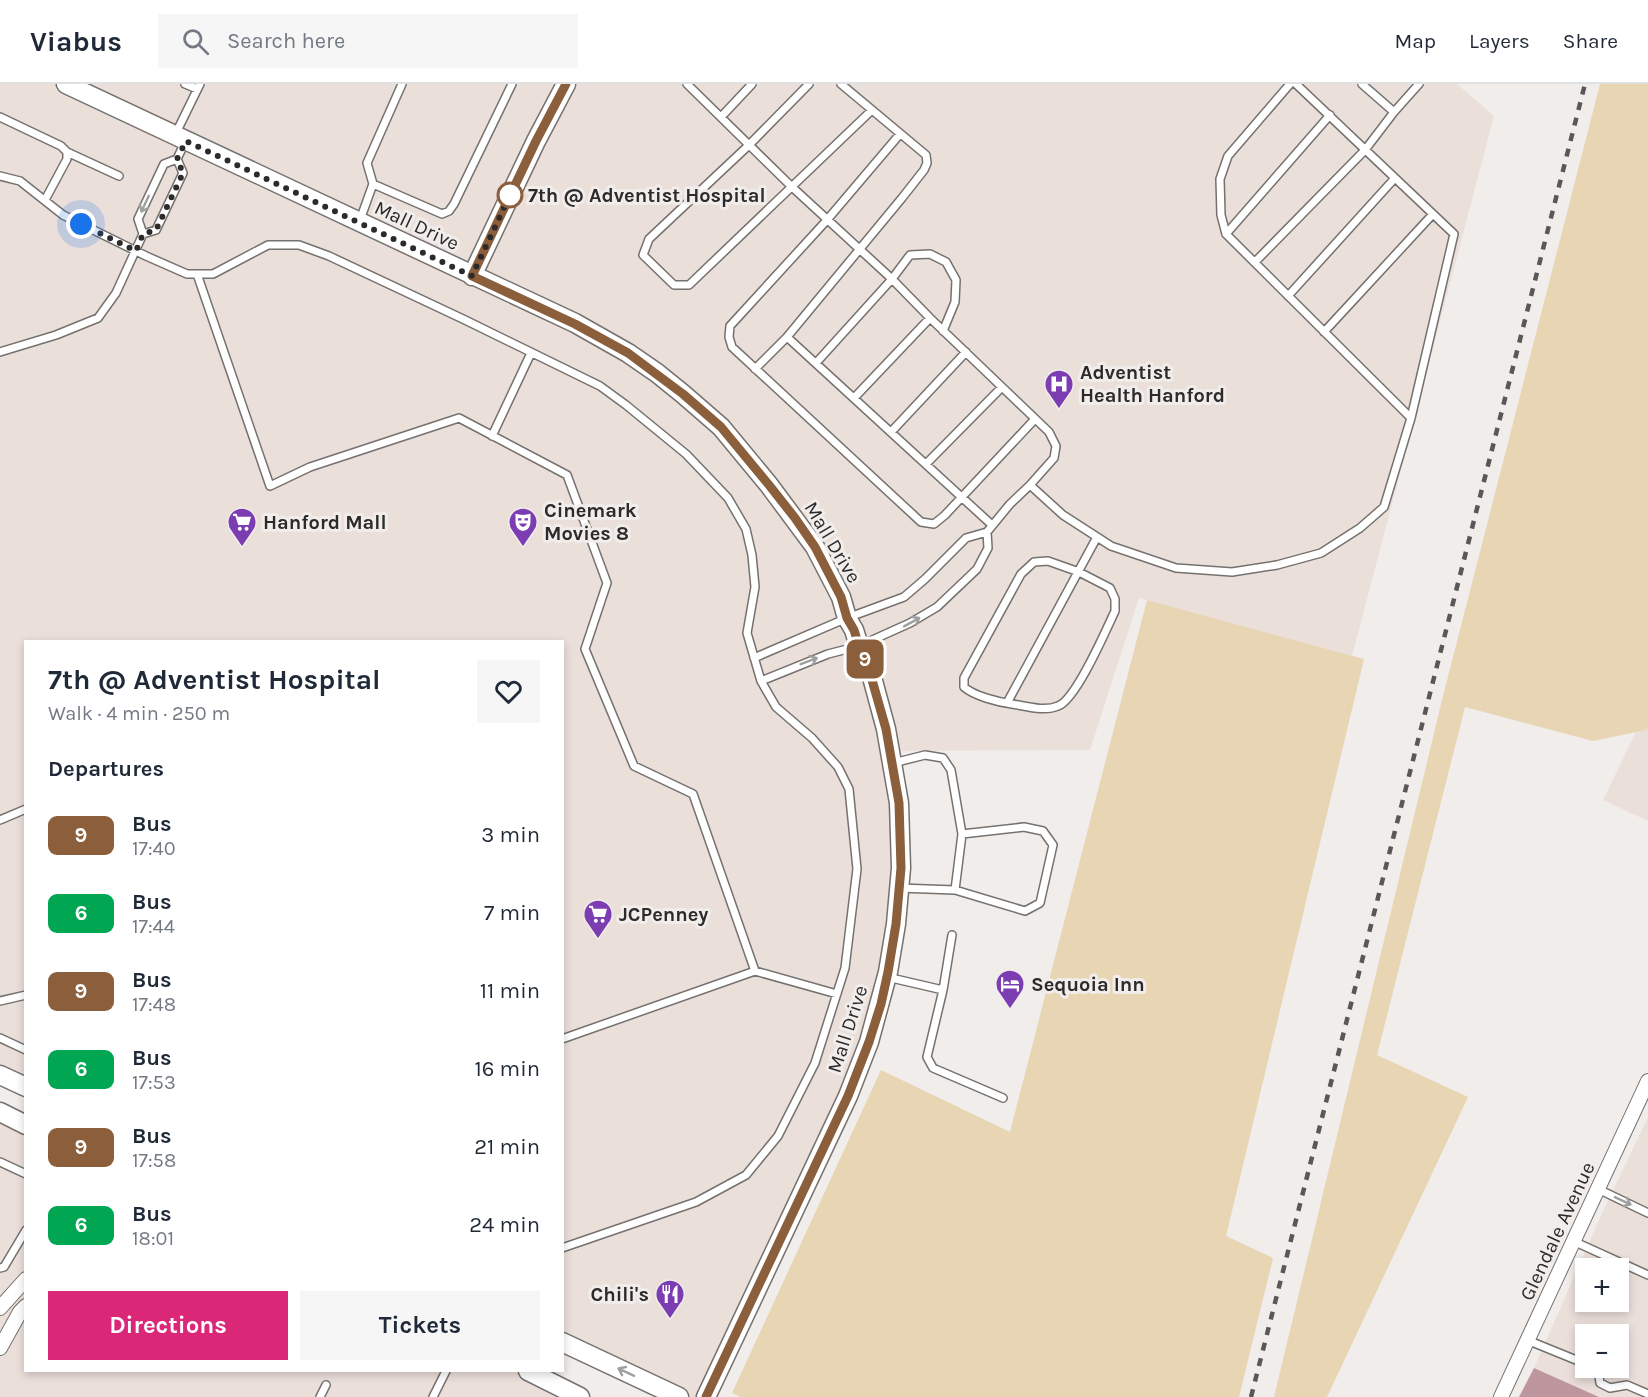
<!DOCTYPE html>
<html lang="en">
<head>
<meta charset="utf-8">
<style>
	body { margin:0; font-family:Karla,sans-serif; background:#f6f6f7; color:#1f2937; height:100vh; display:flex; flex-direction:column; font-size:22px; white-space:nowrap }
	* { box-sizing:border-box; margin:0 }
	p { font-size:20px; color:#747a83 }
	.icon { flex:none; width:33px; height:33px; fill:none; stroke:currentColor; stroke-width:2; stroke-linecap:round; stroke-linejoin:round }
	.map { position:relative; flex:1; overflow:hidden }
	.details { position:absolute; left:24px; top:556px; width:540px; height:732px; display:flex; flex-direction:column; background:#fff; border-radius:0px; box-shadow:0 3px 9px #0003 }
	.details>* { flex:none }
	.badge { padding:0 12px; border-radius:9px; font-size:21px; line-height:39px }
	.fabs { position:absolute; left:1575px; top:1174px; display:grid; gap:12px }
	.fabs a { display:grid; place-items:center; width:54px; height:54px; border-radius:0px; background:#fff; box-shadow:0 3px 9px #0003; font-size:30px }
	.you { position:absolute; width:30px; height:30px; margin:-15px; border:4px solid #fff; border-radius:50%; background:#1a73e8; box-shadow:0 0 0 9px #1a73e833 }
	.map>.badge { position:absolute; translate:-50% -50%; box-shadow:0 0 0 3px #fff }
	h2 { padding:0 24px; font-size:22px; line-height:54px }
	.round { display:grid; place-items:center; flex:none; width:63px; height:63px; border-radius:0px; background:#f6f6f7 }
	.headline { display:flex; align-items:center; justify-content:space-between; height:102px; padding:0 24px }
	h1 { font-size:28px; font-weight:700; line-height:45px }
	.action { display:flex; gap:12px; margin-top:auto; padding:12px 24px }
	.action a { flex:1; height:69px; border-radius:0px; background:#db2777; color:#fff; font-size:24px; font-weight:700; line-height:69px; text-align:center }
	.action a+a { background:#f6f6f7; color:#1f2937 }
	ul { padding:0; list-style:none }
	li { display:flex; align-items:center; gap:18px; height:78px; padding:0 24px }
	li div { flex:1 }
	li b { display:block; font-size:22px }
	li em { font-style:normal }
	li .badge { min-width:66px; font-weight:700; text-align:center }
	header { display:flex; align-items:center; gap:36px; box-sizing:border-box; height:84px; padding:0 30px; background:#fff; border-bottom:2px solid #e0e1e3 }
	header strong { font-size:28px }
	nav { display:flex; gap:33px; margin-inline-start:auto; font-size:21px }
	.search { width:420px; height:54px; background:#f6f6f7; display:flex; align-items:center; gap:15px; box-sizing:border-box; padding:0 21px; border-radius:0px; color:#747a83; font-size:22px }
	.map>svg:first-child { display:block }
</style>
</head>
<body>
<header>
<strong>Viabus</strong>
<div class="search"><svg class="icon" aria-label="search" viewBox="0 0 24 24"><circle cx="10" cy="10" r="6"/><path d="M15 15l6 6"/></svg>Search here</div>
<nav><a>Map</a><a>Layers</a><a>Share</a></nav>
</header>
<div class="map">
<svg width="1648" height="1313" viewBox="0 0 1648 1313">
	<rect width="100%" height="100%" fill="#f1edeb"/>
	<path fill="#ebdfda" fill-rule="evenodd" d="M0,0H1457L1494,32L1352,572L1139,514L1090,666L890,667L899,719L881,920L706,1313H679L563,1258L562,558H26L25,1003L0,991Z
		M1648,642V737L1603,716L1636,648L1646,646Z
		M0,1028L25,1041L26,1287H528L580,1313H0Z
		M1648,1033V1313H1599L1534,1284L1599,1136ZM1586,1185H1618V1218H1586ZM1586,1251H1618V1284H1586Z"/>
	<path fill="#e7d5b4" d="M1600,0H1648V642L1646,646L1593,657L1465,623L1377,971L1468,1013L1327,1313H1274L1442,616Z
		M1147,516L1364,575L1226,1152L1273,1174L1239,1313H741L732,1309L881,986L1010,1048Z"/>
	<path fill="#be969e" d="M1534,1284L1599,1313H1519Z"/>
	<g fill="none" stroke-linecap="round" stroke-linejoin="round">
		<g stroke="#74716f" stroke-width="10">
			<path id="lane" d="M185,0L197,5
				M402,0L367,79L373,100L442,130L449,127L454,120L512,0
				M687,0L792,103L892,195L930,234L1049,348L1056,362L1054,374L1030,401L1010,420L987,448L966,454L925,495L904,513L847,534L754,574
				M809,0L749,61L649,155L643,171L674,201H689L872,26
				M841,0L926,71L927,79L924,86L902,114L787,253L992,441
				M1290,0L1228,72L1220,95L1221,131L1226,150L1411,334
				M1362,0L1394,28
				M0,33L61,62L67,68V75L45,116
				M721,33L752,0
				M176,49L200,0
				M900,50L827,136L730,242L729,253L732,263L921,438L934,440L945,431L1035,335
				M67,68L119,92
				M177,75L183,89L156,146L143,150L138,135L164,80L177,75L185,58
				M0,92L20,97L63,131L146,172L187,190H213L268,161H299L329,172L463,235L600,302L626,321L686,370L728,414L746,445L752,471L755,503L747,549L761,597L776,623L812,654L838,683L849,705L857,785L845,884L815,979L778,1052L746,1091L696,1118L562,1164
				M360,136L373,100
				M1226,150L1330,31
				M1255,178L1365,66L1394,28L1419,0
				M197,190L270,402L310,383L459,334L567,391L607,499L585,565L634,682L693,710L755,887
				M1288,212L1395,94
				M1324,248L1433,130
				M0,268L56,251L98,234L116,209L143,150
				M816,279L892,195L910,171L930,170L946,178L956,196L955,218L943,247
				M755,285L787,253
				M854,314L930,234
				M891,348L966,268
				M492,352L531,269
				M926,380L1002,303
				M1030,401L1063,431L1111,462L1176,484L1232,488L1277,481L1321,469L1360,444L1384,423L1411,334L1454,150L1296,0
				M1048,477L1079,488L1110,504L1115,515V527C1106,546 1076,616 1058,622C1044,628 1026,622 1012,620C998,618 974,612 964,603V594L1021,490L1034,478Z
				M761,597L828,570L859,562L910,539L937,523L977,485L988,464L987,448
				M1007,619L1097,453
				M893,679L925,671L943,674L951,686L962,750L955,806L899,804
				M0,736L26,725
				M955,806L1025,827L1040,819L1053,761L1043,747L1024,743L962,750
				M887,893L943,906L952,851
				M943,906L927,973L933,984L1003,1014
				M0,917L26,911
				M0,954L26,966
				M562,955L755,887L837,910
				M0,1078L26,1090
				M1598,1105L1648,1129
				M1573,1157L1648,1191
				M0,1184L4,1183L26,1146
				M1527,1256L1586,1280
				M1596,1284L1598,1285L1600,1299L1610,1304L1627,1301L1648,1310
				M320,1313L326,1301
				M433,1313L446,1287"/>
		</g>
		<g stroke="#74716f" stroke-width="16">
			<path id="street" d="M0,1224L26,1195
				M0,1264L20,1228L26,1222
				M1501,1313L1648,997"/>
		</g>
		<g stroke="#74716f" stroke-width="21">
			<path id="secondary" d="M66,0L575,239L628,269L657,289L683,310L721,343L769,401L815,463L841,513L847,534L854,546L859,562L869,582L886,645L899,719L901,784L896,840L888,888L869,958L848,1012L706,1313
				M472,192L536,57L566,0
				M0,991L26,1003
				M0,1028L26,1041
				M562,1258L679,1313
				M528,1287L580,1313"/>
		</g>
		<use href="#lane" stroke="#fff" stroke-width="7"/>
		<use href="#street" stroke="#fff" stroke-width="14"/>
		<use href="#secondary" stroke="#fff" stroke-width="18"/>
		<path stroke="#5a5757" stroke-width="4.5" stroke-dasharray="8 8" stroke-linecap="butt" d="M1251,1313L1585,0"/>
	</g>
	<defs><path id="oneway-shaft" d="M-6 0H5M1.5-3L5.5 0L1.5 3" fill="none" stroke-width="1.6" stroke-linecap="round" stroke-linejoin="round" transform="scale(1.5)"/></defs>
	<g stroke="#a09f9f">
		<use href="#oneway-shaft" transform="translate(145 120) rotate(115)"/>
		<use href="#oneway-shaft" transform="translate(912 538) rotate(-29)"/>
		<use href="#oneway-shaft" transform="translate(809 577) rotate(-21)"/>
		<use href="#oneway-shaft" transform="translate(1623 1117) rotate(25)"/>
		<use href="#oneway-shaft" transform="translate(626 1288) rotate(-155)"/>
	</g>
	<g fill="none" stroke-linecap="round" stroke-linejoin="round">
		<g stroke="#fff" stroke-width="14">
			<path id="line" d="M566,0L536,57L472,192L575,240L628,269L683,310L721,343L769,401L795,434L815,463L841,513L847,534L854,546L859,562L868,582L886,645L899,719L901,784L896,840L888,888L881,920L869,958L848,1012L706,1313"/>
		</g>
		<use href="#line" stroke="#8b5e3c" stroke-width="9"/>
		<path stroke="#2c2a2a" stroke-width="6" stroke-dasharray="0 10.8" d="M81,140L136,167L143,150L156,146L183,89L177,75L186,57L472,192L510,111"/>
	</g>
	<defs>
		<g id="hospital-pin" transform="scale(1.5)"><path d="M0 17L-7.5 6A9.5 9.5 0 1 1 7.5 6Z" fill="#7d3db2" stroke="#f1edeb"/><path d="M-5-5h3v3.5h4V-5h3V5h-3V1.5h-4V5h-3Z" fill="#fff"/></g>
		<g id="supermarket-pin" transform="scale(1.5)"><path d="M0 17L-7.5 6A9.5 9.5 0 1 1 7.5 6Z" fill="#7d3db2" stroke="#f1edeb"/><path d="M-6-5.5h2.5l.6 2H6L4.5 2H-2.5L-4.4-4H-6ZM-1.5 3.2a1.3 1.3 0 1 0 .1 0ZM3 3.2a1.3 1.3 0 1 0 .1 0Z" fill="#fff"/></g>
		<g id="theatre-pin" transform="scale(1.5)"><path d="M0 17L-7.5 6A9.5 9.5 0 1 1 7.5 6Z" fill="#7d3db2" stroke="#f1edeb"/><path d="M-5-5.5Q0-4 5-5.5V0Q5 5 0 6Q-5 5-5 0ZM-3.3-2.5H-1v1.5H-3.3ZM1-2.5H3.3v1.5H1ZM-2.8 1Q0 5.5 2.8 1Z" fill="#fff"/></g>
		<g id="hotel-pin" transform="scale(1.5)"><path d="M0 17L-7.5 6A9.5 9.5 0 1 1 7.5 6Z" fill="#7d3db2" stroke="#f1edeb"/><path d="M-6-4.5h1.5V1H6V5H4.5V3h-9V5H-6ZM-4 0a1.8 1.8 0 1 1 3.6 0ZM.5 0V-2.5h3Q6-2.5 6 0Z" fill="#fff"/></g>
		<g id="restaurant-pin" transform="scale(1.5)"><path d="M0 17L-7.5 6A9.5 9.5 0 1 1 7.5 6Z" fill="#7d3db2" stroke="#f1edeb"/><path d="M-5-6h1v4h1v-4h1v4h1v-4h1v5L-1.5 .5V6h-2V.5L-5-1ZM5-6V6H3V1.5H1.5Q1.5-4 5-6Z" fill="#fff"/></g>
	</defs>
	<g fill-rule="evenodd">
		<use href="#hospital-pin" x="1059" y="300"/>
		<use href="#supermarket-pin" x="242" y="438"/>
		<use href="#theatre-pin" x="523" y="438"/>
		<use href="#supermarket-pin" x="598" y="830"/>
		<use href="#hotel-pin" x="1010" y="900"/>
		<use href="#restaurant-pin" x="670" y="1210"/>
	</g>
	<circle fill="#fff" stroke="#8b5e3c" stroke-width="3" cx="510" cy="111" r="12"/>
	<g text-anchor="middle" stroke-width="6" stroke-linejoin="round" paint-order="stroke">
		<g font-size="20" font-weight="bold" fill="#2c2a2a" stroke="#f1edeb" text-anchor="start">
			<text x="528" y="118">7th @ Adventist Hospital</text>
		</g>
		<g font-size="20" fill="#2c2a2a" stroke="#f1edeb">
			<text transform="translate(417 141) rotate(25)" y="7">Mall Drive</text>
			<text transform="translate(833 458) rotate(59)" y="7">Mall Drive</text>
			<text transform="translate(847 945) rotate(-72)" y="7">Mall Drive</text>
			<text transform="translate(1557 1147) rotate(-65)" y="7">Glendale Avenue</text>
		</g>
		<g font-size="20" font-weight="bold" fill="#2c2a2a" stroke="#f1edeb" text-anchor="start">
			<text x="1080" y="295">Adventist<tspan x="1080" dy="23">Health Hanford</tspan></text>
			<text x="544" y="433">Cinemark<tspan x="544" dy="23">Movies 8</tspan></text>
			<text x="263" y="445">Hanford Mall</text>
			<text x="619" y="837">JCPenney</text>
			<text x="1031" y="907">Sequoia Inn</text>
			<text x="649" y="1217" text-anchor="end">Chili's</text>
		</g>
	</g>
</svg>
<div class="fabs">
<a>+</a>
<a>−</a>
</div>
<div class="you" style="left:81px;top:140px"></div>
<b class="badge" style="left:865px;top:575px;background:#8b5e3c;color:#fff">9</b>
<section class="details">
<div class="headline"><div><h1>7th @ Adventist Hospital</h1><p>Walk · 4 min · 250 m</p></div><a class="round"><svg class="icon" aria-label="heart" viewBox="0 0 24 24"><path d="M12 20l-8-8c-3-5 5-10 8-4 3-6 11-1 8 4z"/></svg></a></div>
<h2>Departures</h2>
<ul>
<li><span class="badge" style="background:#8b5e3c;color:#fff">9</span><div><b>Bus</b><p>17:40</p></div><em>3 min</em></li>
<li><span class="badge" style="background:#00a651;color:#fff">6</span><div><b>Bus</b><p>17:44</p></div><em>7 min</em></li>
<li><span class="badge" style="background:#8b5e3c;color:#fff">9</span><div><b>Bus</b><p>17:48</p></div><em>11 min</em></li>
<li><span class="badge" style="background:#00a651;color:#fff">6</span><div><b>Bus</b><p>17:53</p></div><em>16 min</em></li>
<li><span class="badge" style="background:#8b5e3c;color:#fff">9</span><div><b>Bus</b><p>17:58</p></div><em>21 min</em></li>
<li><span class="badge" style="background:#00a651;color:#fff">6</span><div><b>Bus</b><p>18:01</p></div><em>24 min</em></li>
</ul>
<div class="action"><a>Directions</a><a>Tickets</a></div>
</section>
</div>
</body>
</html>
